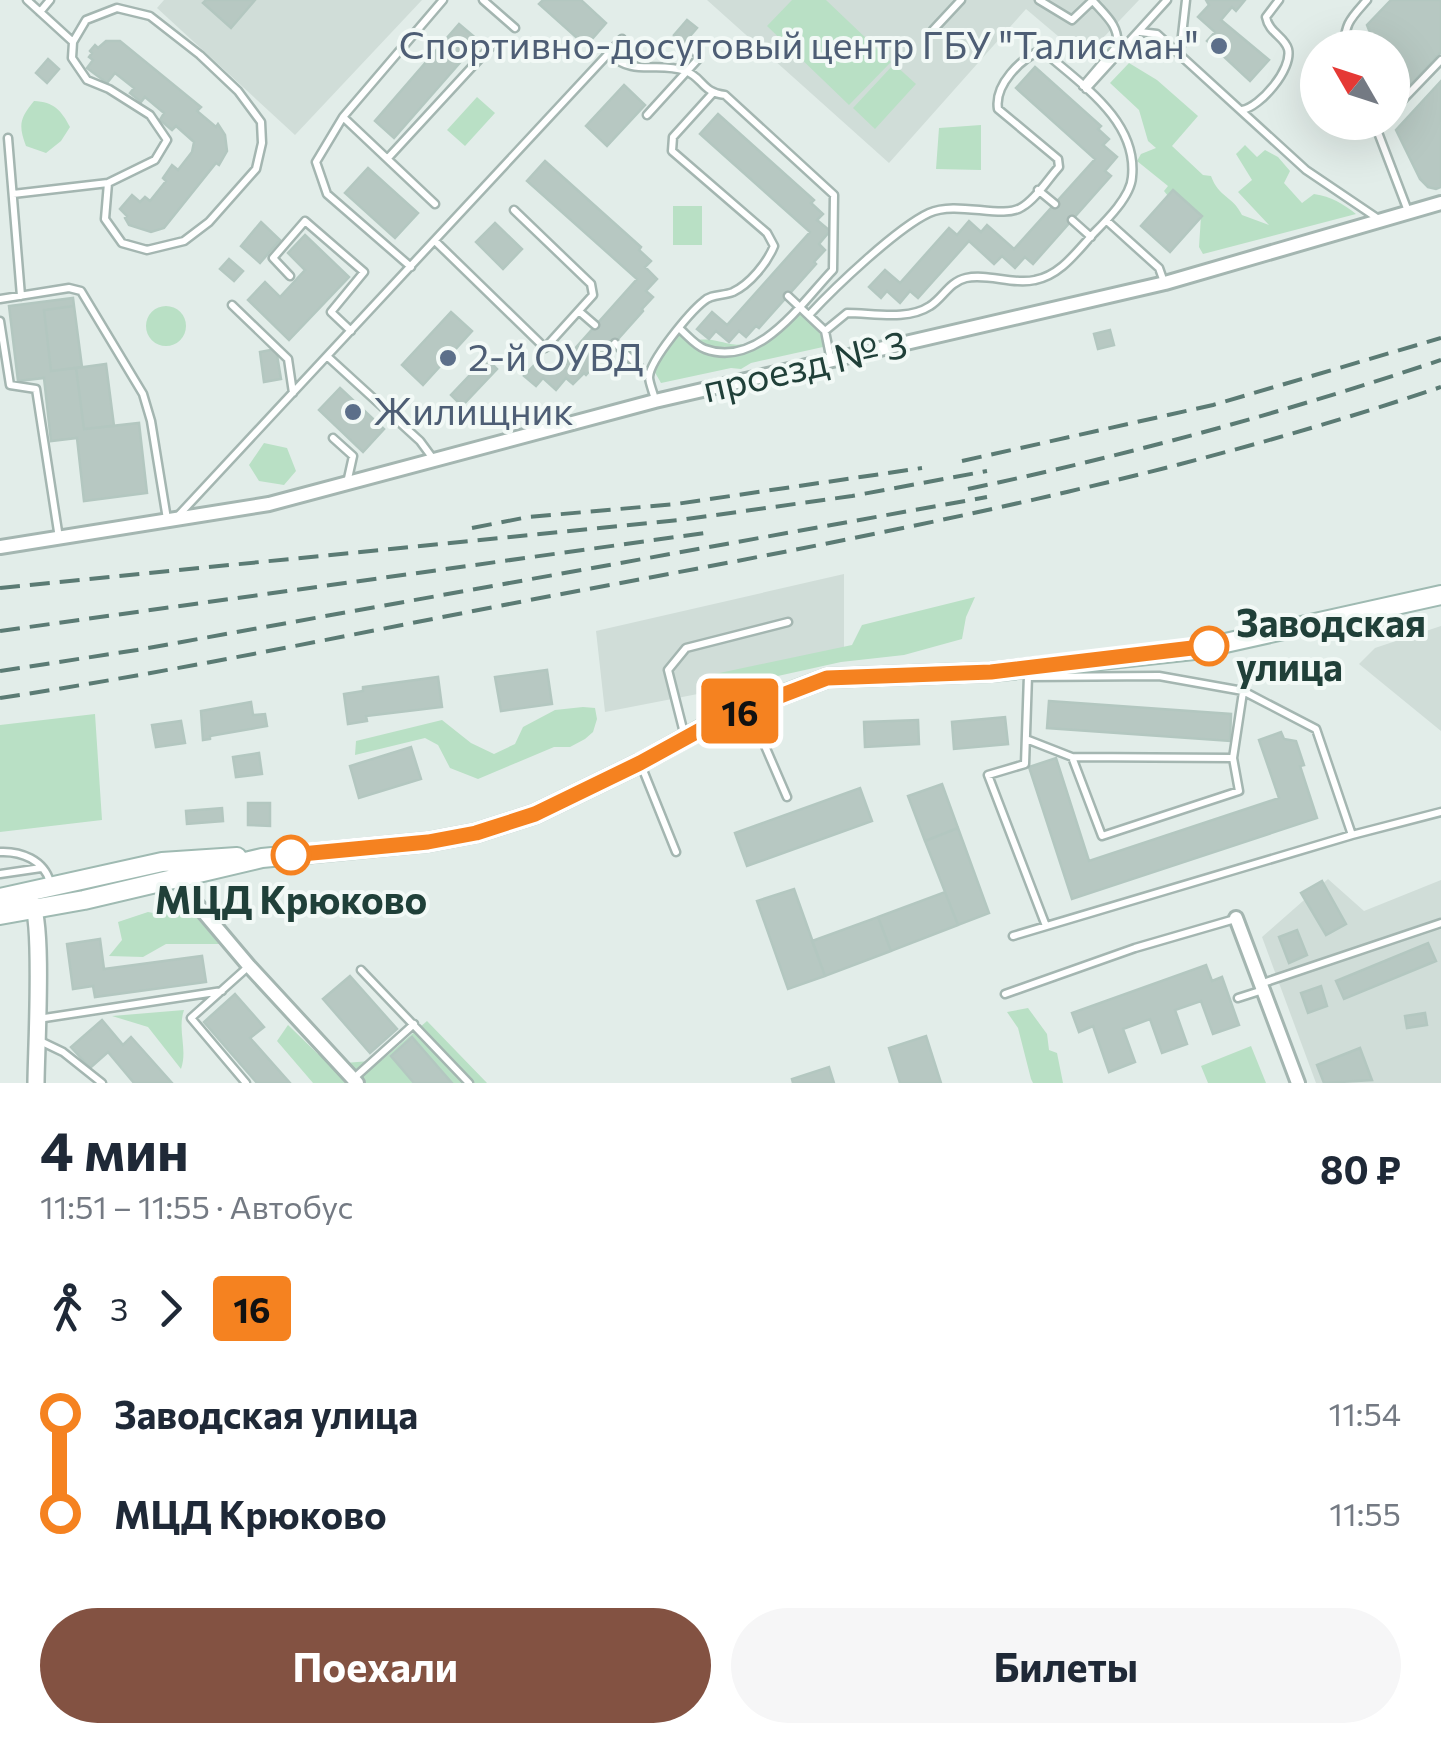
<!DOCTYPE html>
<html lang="ru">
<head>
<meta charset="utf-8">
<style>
	body { margin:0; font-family:Commissioner,sans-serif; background:#f6f6f7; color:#1f2937; height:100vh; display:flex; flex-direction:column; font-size:38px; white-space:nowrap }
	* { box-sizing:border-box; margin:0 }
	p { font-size:32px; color:#747a83 }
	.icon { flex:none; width:55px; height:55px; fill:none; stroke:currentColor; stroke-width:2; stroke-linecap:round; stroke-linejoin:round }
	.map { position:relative; height:1083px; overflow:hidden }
	.side { display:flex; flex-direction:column; background:#fff; flex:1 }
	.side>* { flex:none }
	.badge { padding:0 20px; border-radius:8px; font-size:35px; line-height:65px }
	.needle { width:65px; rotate:309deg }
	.controls { position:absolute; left:1300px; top:30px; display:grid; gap:20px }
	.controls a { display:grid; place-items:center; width:110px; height:110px; border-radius:50%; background:#fff; box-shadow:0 10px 40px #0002; font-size:50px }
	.map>.badge { position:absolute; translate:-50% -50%; box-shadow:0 0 0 5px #fff }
	.legs { display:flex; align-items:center; gap:15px; height:110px; padding:0 40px; font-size:32px }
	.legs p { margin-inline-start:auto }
	.summary { display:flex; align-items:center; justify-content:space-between; height:170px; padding:0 40px }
	h1 { font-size:55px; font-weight:700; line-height:75px }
	.primary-button { display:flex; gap:20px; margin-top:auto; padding:20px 40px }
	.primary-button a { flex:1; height:115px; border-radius:60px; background:#835242; color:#fff; font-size:40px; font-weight:700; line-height:115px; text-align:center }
	.primary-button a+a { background:#f6f6f7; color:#1f2937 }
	ul { padding:0 40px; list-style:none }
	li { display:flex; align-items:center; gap:35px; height:100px; font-size:38px }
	li i { display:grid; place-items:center; width:15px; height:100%; margin:0 12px; background:currentColor }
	li i::after { content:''; width:25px; height:25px; margin:-12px; border:8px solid; border-radius:50%; background:#fff }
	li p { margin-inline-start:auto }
	li:first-child i { background:linear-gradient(#0000 50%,currentColor 0) }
	li:last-child i { background:linear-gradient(currentColor 50%,#0000 0) }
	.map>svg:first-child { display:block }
</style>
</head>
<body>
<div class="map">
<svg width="1441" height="1083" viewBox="0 0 1441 1083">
	<rect width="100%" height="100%" fill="#e2ede9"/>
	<path fill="#d0ddd8" d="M164,0H422L295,135L157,8Z
		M707,0H1139L1084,58L1026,9L889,163Z
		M844,574V654L708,692L605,712L596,631Z
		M1441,626V731L1359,664L1375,648Z
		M1328,879L1364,911L1441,880V1083H1316L1262,937Z"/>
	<path fill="#b9e0c5" d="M792,0H826L891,62L849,105L767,26Z
		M1129,63L1157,80L1198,116L1172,146L1203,175L1211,176C1219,198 1232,195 1242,215L1269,225L1238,192L1252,180L1236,154L1245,145L1257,157L1265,150L1278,157L1290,171L1284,183L1302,203L1314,194C1332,197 1342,203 1356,214L1203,254L1199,247L1201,216L1168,196L1164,191L1168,186L1137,161L1141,154L1156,148L1148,141L1139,110L1110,83Z
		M894,64L916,84L875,129L853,108Z
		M477,97L495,113L465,146L447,130Z
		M34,101C54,102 61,110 70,127L61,141L46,153L26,146C18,125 20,118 34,101Z
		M981,125V170L936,169L939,128Z
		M673,206H702V245H673Z
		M146 326a20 20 0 1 1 40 0a20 20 0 1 1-40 0Z
		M795,309L818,323L815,326L825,342L823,347L751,363L741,369L731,368L661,383L653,369L680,329C700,346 698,336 717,341C732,344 735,347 751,342L755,344L765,341Z
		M264,443L287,448L296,471L284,485L259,481L249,465Z
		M975,597L966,617L962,639L904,655L841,662L715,690L710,675L852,645L862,625Z
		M583,707L595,708L597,719L593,732L585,739L570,747H554L478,779L450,768L438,745L425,738L355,755L356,741L442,720L471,743L494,754L515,744L523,727L555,710Z
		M95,714L102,820L0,832V725Z
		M168,908L180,913H193L219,944H166L143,957L109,956L122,940L118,922L148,912L164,915Z
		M1028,1008L1047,1034L1049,1050L1057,1053L1063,1083H1033L1031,1079L1018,1028L1007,1012Z
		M184,1010C177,1030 188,1049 181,1069L148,1027L112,1016Z
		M427,1021L487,1083H313L277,1041L288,1025L318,1054L345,1063L382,1060Z
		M1251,1046L1266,1083H1208L1201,1066Z"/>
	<path fill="#b7c8c2" stroke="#b3c7c0" stroke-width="2.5" d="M206,0H255L231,28L203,3Z
		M543,0H581L606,23L586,46L539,4Z
		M1206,0H1245L1236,11L1232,7L1221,20L1269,60L1250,81L1207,41L1215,32L1198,17L1209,5Z
		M1391,0H1441V52L1411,84L1403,86L1392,82V48H1376L1367,25Z
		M687,20L697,28L684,43L674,35Z
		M459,24L479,41L394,138L375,121Z
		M106,41H120L201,107L197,111L216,127L218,124L225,135L227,151L219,165L216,163L164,228L151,232L129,225L125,218L127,216L120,209L132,195L140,202L145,197L150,201L166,181L163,178L172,165L178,170L192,152L194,142L176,126L172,130L160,120L164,113L145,97L141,102L130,93L134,88L115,73L107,83L87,68L93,60L89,57L92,53L90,51L95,45L98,48Z
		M48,59L59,69L47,83L36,73Z
		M1035,67L1101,126L1098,129L1109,139L1103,145L1117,157L1105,171L1111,176L1033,264L1025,257L1015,268L1002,256L994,264L969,241L918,298L910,291L900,303L887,291L881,298L869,287L885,270L900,283L949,228L957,235L969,221L981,232L987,225L1014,249L1095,159L1016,88Z
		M1441,81V187L1436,189L1428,187L1420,179L1396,130Z
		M624,85L645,105L607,146L586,126Z
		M718,114L814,200L811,203L823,214L817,220L830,231L819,244L825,250L814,262L816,264L759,328L756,326L746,337L739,331L729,342L716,331L709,339L697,329L712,312L727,325L810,232L700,134Z
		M545,161L641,247L639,250L651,261L645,267L657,279L646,291L653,297L642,309L643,311L586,375L584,373L573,384L566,378L556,390L543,378L536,386L524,376L540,359L554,372L637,279L527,181Z
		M368,168L418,213L395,238L345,193Z
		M1173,190L1202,216L1170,252L1141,226Z
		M261,222L280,240L260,263L241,246Z
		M495,223L522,249L503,269L476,242Z
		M305,235L349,277L289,340L248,300L265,282L280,297L305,270L288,253Z
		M229,259L243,271L234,281L220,269Z
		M73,298L74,306L44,310L51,371L76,368L84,429L139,423L147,493L84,501L77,438L51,441L44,378L18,381L9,306Z
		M74,306L82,367L51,371L44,310Z
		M451,312L472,331L423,385L402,365Z
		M1110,330L1114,345L1098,349L1094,334Z
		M276,349L281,379L264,382L260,352Z
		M486,358L497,369L462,406L451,395Z
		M106,364L114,426L84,429L76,368Z
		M340,388L384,429L363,452L319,410Z
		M547,670L552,704L501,711L495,677Z
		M438,677L442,707L366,716L367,721L348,724L344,694L363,691V687Z
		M1049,701L1231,714L1230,741L1047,728Z
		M251,702L253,715L265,714L267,726L210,736V739L203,740L201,711Z
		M1005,717L1008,744L954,749L952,722Z
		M918,720L919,744L865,747L864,722Z
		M181,721L185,743L156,747L152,725Z
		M1281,732L1284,739L1296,741L1304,765L1300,766L1317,818L1072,899L1029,767L1056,758L1089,861L1279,798L1259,740Z
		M411,747L421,779L359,798L350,766Z
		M259,753L262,774L236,777L233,757Z
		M942,784L958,828L925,841L908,796Z
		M860,788L872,821L747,866L735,833Z
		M248,803H270V826L248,825Z
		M222,808L223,821L187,824L186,811Z
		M958,828L989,913L958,925L925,841Z
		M1322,881L1346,924L1326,935L1301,893Z
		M794,889L825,976L788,989L757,901Z
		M945,892L958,925L891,951L878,917Z
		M878,917L891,951L825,976L812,941Z
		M1297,930L1307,955L1289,963L1279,937Z
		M100,939L104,969L202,956L206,982L95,997L93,986L73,989L67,944Z
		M1428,943L1436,961L1344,999L1336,981Z
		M1206,965L1212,981L1222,977L1239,1025L1213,1034L1201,1001L1175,1010L1187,1044L1162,1053L1150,1019L1123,1029L1135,1062L1109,1072L1093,1026L1079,1032L1072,1013Z
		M350,976L397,1029L370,1053L323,999Z
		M1321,986L1327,1006L1308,1013L1301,993Z
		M235,994L264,1027L250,1038L290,1083H257L204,1022Z
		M1425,1013L1427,1025L1407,1028L1405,1016Z
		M102,1020L123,1045L131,1037L172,1083H134L108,1052L90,1068L71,1047Z
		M926,1036L941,1083H900L889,1048Z
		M412,1037L425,1052L452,1083H414L391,1056Z
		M1360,1048L1372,1080L1324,1083L1317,1065Z
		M829,1067L834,1083H793L792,1079Z"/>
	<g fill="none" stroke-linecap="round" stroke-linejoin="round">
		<g stroke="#a4b6b1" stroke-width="11">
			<path id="service" d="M27,0L73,42
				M483,0L515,28
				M1039,0L1072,20L1093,0
				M117,8L150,16L200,55L238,91L261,122L262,143L256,169L209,222L184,241L147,250L122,243L105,219L108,183L155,160L167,140L150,115L109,89L87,80L72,58L73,42L86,20Z
				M40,12L50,0
				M933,30L961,0
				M1140,32L1157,34L1306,170L1380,220
				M1346,48C1342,25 1353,16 1367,0
				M1180,53L1186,0
				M609,54C634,77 657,61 685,71C702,76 702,93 725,95L834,195L833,270C802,302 759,369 705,349C696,346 687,335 680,329
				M1083,86L1117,46C1120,26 1105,15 1093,1
				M1086,89L1167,0
				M1242,110C1260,107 1293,69 1288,49C1284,36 1269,33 1266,17L1279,0
				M1392,111L1441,60
				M647,115L699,58L692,45
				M343,117L316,162L327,194L411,267
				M1374,122L1408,211
				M8,138L21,296
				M388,158L495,42
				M1038,190L1055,204
				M13,194L108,183
				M435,204L343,117L443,0
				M1072,220L1091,237
				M1107,221L1159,268L1164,282
				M435,241L545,348L593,295L591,284L514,210
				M290,276L273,258L305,221L364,272L331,312L351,331
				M788,296L825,331L831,361
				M0,299L69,288L81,291L143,394L151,421L167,519
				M232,305L288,359L293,393
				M580,312L595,325
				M810,314C835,287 897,228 929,213C957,200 1003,220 1022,207C1036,199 1048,179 1059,167L1058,159L998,109C994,85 1021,58 1042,50C1079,83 1138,120 1132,177C1131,196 1107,220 1094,233C1077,251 1061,275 1035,280C1013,285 987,273 966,278C949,282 943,298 930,306C907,321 873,313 847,313L825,331
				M0,321L10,385L36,389L59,538
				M615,343L649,377
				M328,357L420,441L434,460
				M655,400C654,394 649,383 649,377C650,360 690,312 704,301C711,294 723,296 733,292C750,284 767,263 774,246L767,233L672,151L673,137L712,94
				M333,438L353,456L347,483
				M177,517L622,39
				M1028,675L1025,764L988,775L1046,926
				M749,709L787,797
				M684,733L668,670L686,648L788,622
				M1026,739L1072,757L1102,836L1239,791L1233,758L1243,692
				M1072,757L1233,758
				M641,765L676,852
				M1352,835L1441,812
				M0,852C21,851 44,860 50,882
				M0,874L41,868
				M1013,936L1352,835L1316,729L1243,691L1159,676L1028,677
				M361,970L469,1083
				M1263,983L1441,923
				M1005,994L1135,948L1235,919
				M1238,998L1263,990
				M38,1019L222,991
				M38,1040L63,1052L102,1083
				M353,1079L414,1024
				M246,1083L191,1018L249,966"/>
		</g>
		<g stroke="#a4b6b1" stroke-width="18">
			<path id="minor" d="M0,547L269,504L655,401L1165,283L1441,203
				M173,876L249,966L357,1083
				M1236,918L1298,1083"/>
		</g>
		<g stroke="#a4b6b1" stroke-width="20">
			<path id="tertiary" d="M31,902C44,919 36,1054 36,1083"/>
		</g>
		<g stroke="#9fbab2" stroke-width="22">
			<path id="secondary" d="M0,898L162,862L237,857
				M0,915L84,900L262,858L428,842L476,833L535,814L640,763L719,719L827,678L991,672L1194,650L1441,595"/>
		</g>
		<use href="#service" stroke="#fff" stroke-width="6"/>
		<use href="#minor" stroke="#fff" stroke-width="12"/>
		<use href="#tertiary" stroke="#fff" stroke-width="15"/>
		<use href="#secondary" stroke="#fff" stroke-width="18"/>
		<path stroke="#5b7b74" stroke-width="4" stroke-dasharray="20 10" stroke-linecap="butt" d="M962,461L1213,405L1441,338
			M968,489C1129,455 1286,412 1441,360
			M472,528L528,517L676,504L922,468
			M0,588L680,520L852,496L987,471
			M0,631L712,532
			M0,671L137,650L987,497
			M0,698C185,670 367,631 551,596C851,540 1151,485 1441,387"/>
	</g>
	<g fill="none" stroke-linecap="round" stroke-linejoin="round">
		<g stroke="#fff" stroke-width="22">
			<path id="line-1" d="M291,855L428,842L476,833L535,814L640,763L720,719L827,678L991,672L1209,646"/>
		</g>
		<use href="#line-1" stroke="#f58220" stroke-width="15"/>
	</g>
	<g fill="#5c6f8a" stroke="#f2f9f6" stroke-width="4">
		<circle cx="1219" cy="46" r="10"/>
		<circle cx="448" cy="358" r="10"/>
		<circle cx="353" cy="412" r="10"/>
	</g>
	<g fill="#fff" stroke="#f58220" stroke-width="5">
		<circle cx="1209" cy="646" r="18"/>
		<circle cx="291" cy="855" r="18"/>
	</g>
	<g text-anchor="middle" stroke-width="8" stroke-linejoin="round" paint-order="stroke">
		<g font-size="38" fill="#4e5e75" stroke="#f2f9f6" text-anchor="start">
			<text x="1199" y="59" text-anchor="end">Спортивно-досуговый центр ГБУ "Талисман"</text>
			<text x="468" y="371">2-й ОУВД</text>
			<text x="373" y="425">Жилищник</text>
		</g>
		<g font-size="38" fill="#204039" stroke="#f2f9f6">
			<text transform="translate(805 367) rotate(-13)" y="13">проезд № 3</text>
		</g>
		<g font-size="38" font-weight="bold" fill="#204039" stroke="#f2f9f6" text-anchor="start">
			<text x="1236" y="637">Заводская<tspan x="1236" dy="44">улица</tspan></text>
			<text x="291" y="914" text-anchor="middle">МЦД Крюково</text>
		</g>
	</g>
</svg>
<div class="controls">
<a><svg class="needle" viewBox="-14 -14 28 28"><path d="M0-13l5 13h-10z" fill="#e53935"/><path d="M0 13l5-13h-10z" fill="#747a83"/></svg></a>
</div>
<b class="badge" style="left:740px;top:711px;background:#f58220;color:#111">16</b>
</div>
<section class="side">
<div class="summary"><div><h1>4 мин</h1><p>11:51 – 11:55 · Автобус</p></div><b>80 ₽</b></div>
<div class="legs"><svg class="icon" aria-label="walk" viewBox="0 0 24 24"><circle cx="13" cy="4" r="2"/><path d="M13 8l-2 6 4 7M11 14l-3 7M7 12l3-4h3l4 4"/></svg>3<svg class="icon" aria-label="forward" viewBox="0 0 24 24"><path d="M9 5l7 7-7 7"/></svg><b class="badge" style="background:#f58220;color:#111">16</b></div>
<ul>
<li><i style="color:#f58220"></i><b>Заводская улица</b><p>11:54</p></li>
<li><i style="color:#f58220"></i><b>МЦД Крюково</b><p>11:55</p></li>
</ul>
<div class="primary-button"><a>Поехали</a><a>Билеты</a></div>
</section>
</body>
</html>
